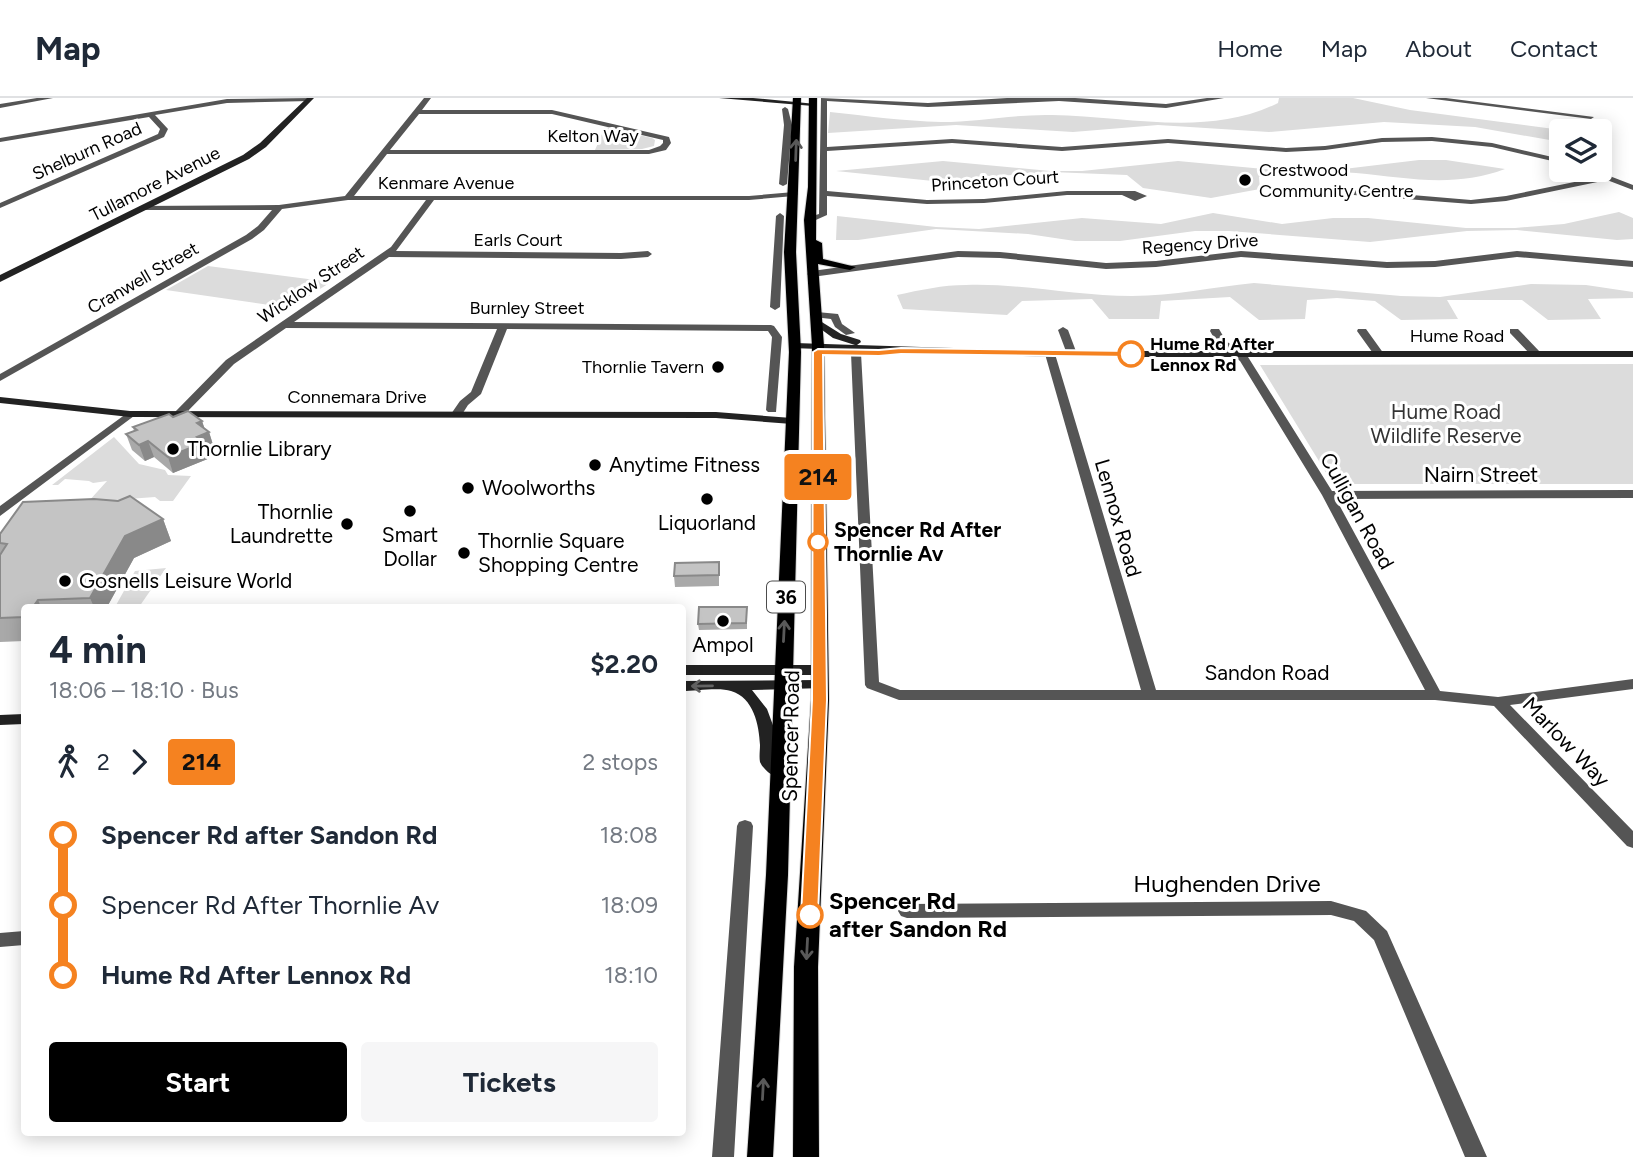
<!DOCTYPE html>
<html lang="en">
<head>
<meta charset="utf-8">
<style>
	body { margin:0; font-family:Figtree,sans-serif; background:#f6f6f7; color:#1f2937; height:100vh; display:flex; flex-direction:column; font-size:26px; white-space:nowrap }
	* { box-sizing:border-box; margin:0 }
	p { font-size:23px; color:#747a83 }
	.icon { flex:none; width:38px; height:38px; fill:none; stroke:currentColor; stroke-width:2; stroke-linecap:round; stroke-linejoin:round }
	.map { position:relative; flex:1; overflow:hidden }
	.panel { position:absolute; left:21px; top:506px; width:665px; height:532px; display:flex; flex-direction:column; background:#fff; border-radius:7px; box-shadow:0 4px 18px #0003 }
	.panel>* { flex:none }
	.badge { padding:0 14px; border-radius:5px; font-size:24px; line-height:46px }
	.buttons { position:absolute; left:1549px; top:21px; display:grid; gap:14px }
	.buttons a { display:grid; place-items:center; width:63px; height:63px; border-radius:7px; background:#fff; box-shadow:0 4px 18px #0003; font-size:35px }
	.map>.badge { position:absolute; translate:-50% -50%; box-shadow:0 0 0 4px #fff }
	.legs { display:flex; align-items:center; gap:10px; height:77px; padding:0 28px; font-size:23px }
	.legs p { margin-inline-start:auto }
	.overview { display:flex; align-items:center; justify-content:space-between; height:119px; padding:0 28px }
	h1 { font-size:38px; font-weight:700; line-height:52px }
	.action { display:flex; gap:14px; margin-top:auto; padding:14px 28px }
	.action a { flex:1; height:80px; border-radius:7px; background:#000; color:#fff; font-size:28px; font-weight:700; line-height:80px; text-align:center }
	.action a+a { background:#f6f6f7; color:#1f2937 }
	ul { padding:0 28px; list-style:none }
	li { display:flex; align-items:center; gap:24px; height:70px; font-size:26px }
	li i { display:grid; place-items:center; width:10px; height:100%; margin:0 9px; background:currentColor }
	li i::after { content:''; width:18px; height:18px; margin:-9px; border:5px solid; border-radius:50%; background:#fff }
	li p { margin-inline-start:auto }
	li:first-child i { background:linear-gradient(#0000 50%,currentColor 0) }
	li:last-child i { background:linear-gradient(currentColor 50%,#0000 0) }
	header { display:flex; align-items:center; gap:42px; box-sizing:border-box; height:98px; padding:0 35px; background:#fff; border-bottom:2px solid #e0e1e3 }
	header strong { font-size:33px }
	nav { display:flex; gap:38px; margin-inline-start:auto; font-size:24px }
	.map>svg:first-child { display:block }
</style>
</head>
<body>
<header>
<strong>Map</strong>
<nav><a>Home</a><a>Map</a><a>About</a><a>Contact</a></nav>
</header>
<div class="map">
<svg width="1633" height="1059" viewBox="0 0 1633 1059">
	<rect width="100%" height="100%" fill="#fff"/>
	<path fill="#dcdcdc" d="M1279,0H1353L1410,12L1569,33H1561V44L1475,29L1384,24L1269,34L1158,27L1073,34L956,27L828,35L830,14C867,18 904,23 941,24C978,24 1015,16 1052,17C1127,18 1208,40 1278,5Z
		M605,29L652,40L655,42L654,48L642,51L595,52Z
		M1419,62H1446L1505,71C1454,90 1408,80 1356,75C1324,72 1291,76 1259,79L1260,91L1211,100L1143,90L1127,77L1051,74L933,83L836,73L943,63L1050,73H1082L1178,63L1275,72L1327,73Z
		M1619,114L1633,120V141L1617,142L1517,132L1467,133L1370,144L1229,133H1195L1120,143H1075L1028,136L936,131L858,142H836L837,118L936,129L979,131L1082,120L1161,126L1213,115L1282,126L1333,120H1368L1466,130H1515L1564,126Z
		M208,168L331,184L290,210L166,192Z
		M1254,185L1401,198L1440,199L1531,186L1586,187L1633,194V200L1588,201L1601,221L1548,222L1522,202H1447L1458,221L1401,222L1375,203L1337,200L1307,202L1305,221L1259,222L1230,199L1161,203L1159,221H1109L1092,201L1022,203L1007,217L903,211L897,197C920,192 943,187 966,187C1021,185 1076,198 1132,198C1174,198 1213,189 1254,185Z
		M1633,266V386H1333L1260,267Z
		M114,339L139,366L165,372L168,377L191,378L173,403H160L155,399L88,404L107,383L93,385L89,383L65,381L58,387H52Z
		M166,470L139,509H115L135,473Z"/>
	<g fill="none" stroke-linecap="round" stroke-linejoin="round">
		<g stroke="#dbdbdb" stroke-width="2">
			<path id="primary" d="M793,0H801L796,154L801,254L788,777L773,1059H747L766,777L789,254L784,154Z
				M809,0H817L816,142L822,145L823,161L856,169L850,172L818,166L824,248L829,602L818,869L819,1059H793L794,869L811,602L812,248L804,122L808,89Z"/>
		</g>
		<path fill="#555" fill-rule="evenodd" d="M37,0H53L0,10V6Z
			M313,0L310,3L227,5L155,17L168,31L164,39L0,110V105L158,36L160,31L149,19L0,44V40L227,1Z
			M424,0H431L422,12H552L669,39L671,45L666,52L649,56H387L354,98H749L794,94L798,96L794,98L749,102H434L396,153L621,155L648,153L652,156L648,159L621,161L389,159L294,224L771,227L774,228L782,239L776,314H768L766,312L772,239L768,233L507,231L481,296L468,307L461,318L457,319L451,316L460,303L471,294L497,231L286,230L234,266L183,318H175V314L226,262L391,149L426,102H348L282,111L264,132L252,141L0,283V276L246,137L258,128L272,112H143L139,110L140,108L279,107L345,98ZM419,16H552L663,42V45L660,48L649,52H390Z
			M821,0L928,5L1007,0H1075L1166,6L1207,0H1224L1166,10L1059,3L928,9L827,3V49L952,41L1062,49L1168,41L1286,50L1325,48L1382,40L1432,39L1492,45L1561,61V65L1492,49L1432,43L1382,44L1325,52L1286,54L1168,45L1062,53L952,45L827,53V93L927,102L984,101L1067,93H1135L1147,98L1135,103L1122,97H1067L984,105L927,106L827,98V117L809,125L806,124V120L819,116Z
			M1426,0H1446L1594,19L1591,21Z
			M785,9L788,11L792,27L787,86L783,88L779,86L784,27L782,11Z
			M1584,72H1594L1633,87V92L1607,82L1506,103L1471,106L1341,96L1269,98L1265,96L1278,93L1341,91L1471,102L1506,98L1599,79Z
			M780,115L784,118L780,209L775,212L770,209L776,118Z
			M958,153L1000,154L1106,165L1156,163L1241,153L1387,164L1435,163L1517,153L1633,163V169L1517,159L1435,169L1387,170L1241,159L1156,169L1106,171L1000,160L958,159L812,179L807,176L812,173Z
			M817,214L838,216L842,226L855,235L846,237L835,229L831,221L814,219L812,217Z
			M1063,229L1068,232L1077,256L1076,258L1067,256L1058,232Z
			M1211,231H1219L1226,243L1248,259L1332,393L1633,392V400L1336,401L1440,593L1498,599L1633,581V591L1510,607L1633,733V750L1627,748L1494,608L1435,602H899L867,590L865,587L851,255L856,252L861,255L879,584L900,592H1141L1045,256L1050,253L1055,256L1156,592H1425L1322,397L1240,263L1218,247L1210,233Z
			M1358,231H1366L1384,256L1383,258H1375L1357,233Z
			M1510,231H1518L1540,254V258H1532L1510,235Z
			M130,313L134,314V318L0,418V408Z
			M745,722L751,724L753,728L734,1059H712L737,728L739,724Z
			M1331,803L1366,813L1387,833L1487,1059H1465L1374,842L1354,823L1331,817L907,820L901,818L898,813L901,808L907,806Z
			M24,833V847L0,849V835Z"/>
		<path fill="#222" fill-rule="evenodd" d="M307,0H314L266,49L249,61L0,184V177L243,57L260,45Z
			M719,0H753L816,6L813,8Z
			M817,221L841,236L860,242L861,244L857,247L1050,253H1633V259H1050L791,250L790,248L795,245L855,247L833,240L814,226V222Z
			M0,299L130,313L716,314L792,320L798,323L792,326L716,320L130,319L0,305Z
			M682,567H819L826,572L819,577H682Z
			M819,582L826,587L824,590L752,592L767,611L774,630L776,661L788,675L786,679C776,682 764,673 760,664C759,659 760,652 760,647C759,627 754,600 731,593C720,589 695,593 682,593V583Z
			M24,616V626L0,627V617Z"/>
		<use href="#primary" fill="#000" fill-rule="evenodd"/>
	</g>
	<path fill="#a9a9a9" d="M173,319L202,323L205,332L209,334L214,350L208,353L210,360L173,375L154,359L145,363L132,352L126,336L134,333L133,329Z
		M163,421L171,443L134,460L107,509H24V543L0,544V436Z
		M719,464V488L675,489L674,478Z
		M747,514V531L699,532L698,526Z"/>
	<path fill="#898989" d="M202,323L206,335L209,334L214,350L208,353L210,360L173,375L168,359L197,325Z
		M148,343L154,359L145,363L139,347Z
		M163,421L171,443L134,460L107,509H94L90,500L125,438Z
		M38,502L41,509H33Z"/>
	<path fill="#c4c4c4" stroke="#898989" stroke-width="2" d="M188,313L202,323L197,325L209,334L197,339L205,344L168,359L148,343L139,347L126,336L137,332L133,329L169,316L173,319Z
		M130,398L163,421L125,438L90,500L38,502L33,509H24V519L0,520V457L7,446L0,445V436L23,404L94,401L118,403Z
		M719,464V477L674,478L675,465Z
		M699,509H747L746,525L698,526Z"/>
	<defs><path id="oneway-shaft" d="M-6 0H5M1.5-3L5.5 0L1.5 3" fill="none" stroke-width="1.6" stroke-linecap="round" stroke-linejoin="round" transform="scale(1.75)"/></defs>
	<g stroke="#595959">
		<use href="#oneway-shaft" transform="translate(796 52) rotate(-88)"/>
		<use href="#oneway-shaft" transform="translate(784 533) rotate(-87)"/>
		<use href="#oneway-shaft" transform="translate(807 851) rotate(93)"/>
		<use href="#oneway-shaft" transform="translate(763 991) rotate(-87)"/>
	</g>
	<use stroke="#646464" href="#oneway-shaft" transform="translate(702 588) rotate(179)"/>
	<path fill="#f58220" stroke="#fff" stroke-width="2" d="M901,250L1131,253L1136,256L1131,259L901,256L879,258L823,257L827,602L818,817L816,822H803L801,817L812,602L813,254L818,251L879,252Z"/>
	<g fill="#000" stroke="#fff" stroke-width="2.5">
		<circle cx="1245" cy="82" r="7"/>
		<circle cx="718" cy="269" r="7"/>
		<circle cx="173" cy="351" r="7"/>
		<circle cx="595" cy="367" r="7"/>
		<circle cx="468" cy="390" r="7"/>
		<circle cx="707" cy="401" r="7"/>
		<circle cx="410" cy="413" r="7"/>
		<circle cx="347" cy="426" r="7"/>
		<circle cx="464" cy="455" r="7"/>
		<circle cx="65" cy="483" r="7"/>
		<circle cx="723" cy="523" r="7"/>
	</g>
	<g fill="#fff" stroke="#f58220" stroke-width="3.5">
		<circle cx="1131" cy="256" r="12"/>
		<circle cx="818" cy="444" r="9"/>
		<circle cx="810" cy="817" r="12"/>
	</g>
	<g text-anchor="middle" stroke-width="6" stroke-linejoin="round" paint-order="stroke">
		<g font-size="18" fill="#000" stroke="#fff">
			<text x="593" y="44">Kelton Way</text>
			<text transform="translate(87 53) rotate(-24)" y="6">Shelburn Road</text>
			<text transform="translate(995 83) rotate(-4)" y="6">Princeton Court</text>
			<text x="446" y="91">Kenmare Avenue</text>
			<text transform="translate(155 86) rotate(-27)" y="6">Tullamore Avenue</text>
			<text x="518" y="148">Earls Court</text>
			<text transform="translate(1200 146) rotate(-4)" y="6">Regency Drive</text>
			<text transform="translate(143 180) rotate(-30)" y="6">Cranwell Street</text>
			<text transform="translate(311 187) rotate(-34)" y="6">Wicklow Street</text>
			<text x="527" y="216">Burnley Street</text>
			<text x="1457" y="244">Hume Road</text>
			<text x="357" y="305">Connemara Drive</text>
		</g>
		<g font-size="18" fill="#000" stroke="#fff" text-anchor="start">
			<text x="1259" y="78">Crestwood<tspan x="1259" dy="21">Community Centre</tspan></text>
			<text x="704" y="275" text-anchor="end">Thornlie Tavern</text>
		</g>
		<g font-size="18" font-weight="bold" fill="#000" stroke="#fff" text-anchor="start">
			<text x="1150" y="252">Hume Rd After<tspan x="1150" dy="21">Lennox Rd</tspan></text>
		</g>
		<rect fill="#fff" stroke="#4c4c4c" stroke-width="2" x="767" y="483.5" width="38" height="31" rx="5"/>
		<g font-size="19" font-weight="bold" fill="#000">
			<text x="786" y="506">36</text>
		</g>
		<g font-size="21" fill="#333" stroke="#fff">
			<text x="1446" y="321">Hume Road<tspan x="1446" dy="24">Wildlife Reserve</tspan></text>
		</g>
		<g font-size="21" fill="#000" stroke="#fff" text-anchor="start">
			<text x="187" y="358">Thornlie Library</text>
			<text x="609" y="374">Anytime Fitness</text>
			<text x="482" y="397">Woolworths</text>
			<text x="333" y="421" text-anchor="end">Thornlie<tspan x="333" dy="24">Laundrette</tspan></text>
			<text x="707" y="432" text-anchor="middle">Liquorland</text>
			<text x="410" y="444" text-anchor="middle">Smart<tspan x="410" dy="24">Dollar</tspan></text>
			<text x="478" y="450">Thornlie Square<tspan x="478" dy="24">Shopping Centre</tspan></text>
			<text x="79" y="490">Gosnells Leisure World</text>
			<text x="723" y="554" text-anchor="middle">Ampol</text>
		</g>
		<g font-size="21" fill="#000" stroke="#fff">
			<text x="1481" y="384">Nairn Street</text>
			<text transform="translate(1357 413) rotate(61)" y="7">Culligan Road</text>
			<text transform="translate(1118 420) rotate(74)" y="7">Lennox Road</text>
			<text x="1267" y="582">Sandon Road</text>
			<text transform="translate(791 638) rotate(-89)" y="7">Spencer Road</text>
			<text transform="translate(1566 644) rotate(46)" y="7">Marlow Way</text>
		</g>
		<g font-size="21" font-weight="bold" fill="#000" stroke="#fff" text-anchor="start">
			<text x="834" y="439">Spencer Rd After<tspan x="834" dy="24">Thornlie Av</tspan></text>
		</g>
		<g font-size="24" fill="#000" stroke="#fff">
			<text x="1227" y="794">Hughenden Drive</text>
		</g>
		<g font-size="24" font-weight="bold" fill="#000" stroke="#fff" text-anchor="start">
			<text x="829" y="811">Spencer Rd<tspan x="829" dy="28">after Sandon Rd</tspan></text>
		</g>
	</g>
</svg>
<div class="buttons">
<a><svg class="icon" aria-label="layers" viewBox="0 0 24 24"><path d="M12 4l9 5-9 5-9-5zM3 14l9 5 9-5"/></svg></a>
</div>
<b class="badge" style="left:818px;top:379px;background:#f58220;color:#111">214</b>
<section class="panel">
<div class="overview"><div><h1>4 min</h1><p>18:06 – 18:10 · Bus</p></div><b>$2.20</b></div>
<div class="legs"><svg class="icon" aria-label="walk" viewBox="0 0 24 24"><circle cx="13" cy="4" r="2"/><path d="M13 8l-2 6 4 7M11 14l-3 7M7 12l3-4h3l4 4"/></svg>2<svg class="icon" aria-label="forward" viewBox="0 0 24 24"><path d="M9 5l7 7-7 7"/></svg><b class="badge" style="background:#f58220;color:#111">214</b><p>2 stops</p></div>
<ul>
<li><i style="color:#f58220"></i><b>Spencer Rd after Sandon Rd</b><p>18:08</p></li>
<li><i style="color:#f58220"></i><span>Spencer Rd After Thornlie Av</span><p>18:09</p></li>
<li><i style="color:#f58220"></i><b>Hume Rd After Lennox Rd</b><p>18:10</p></li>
</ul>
<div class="action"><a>Start</a><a>Tickets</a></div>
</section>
</div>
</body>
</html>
